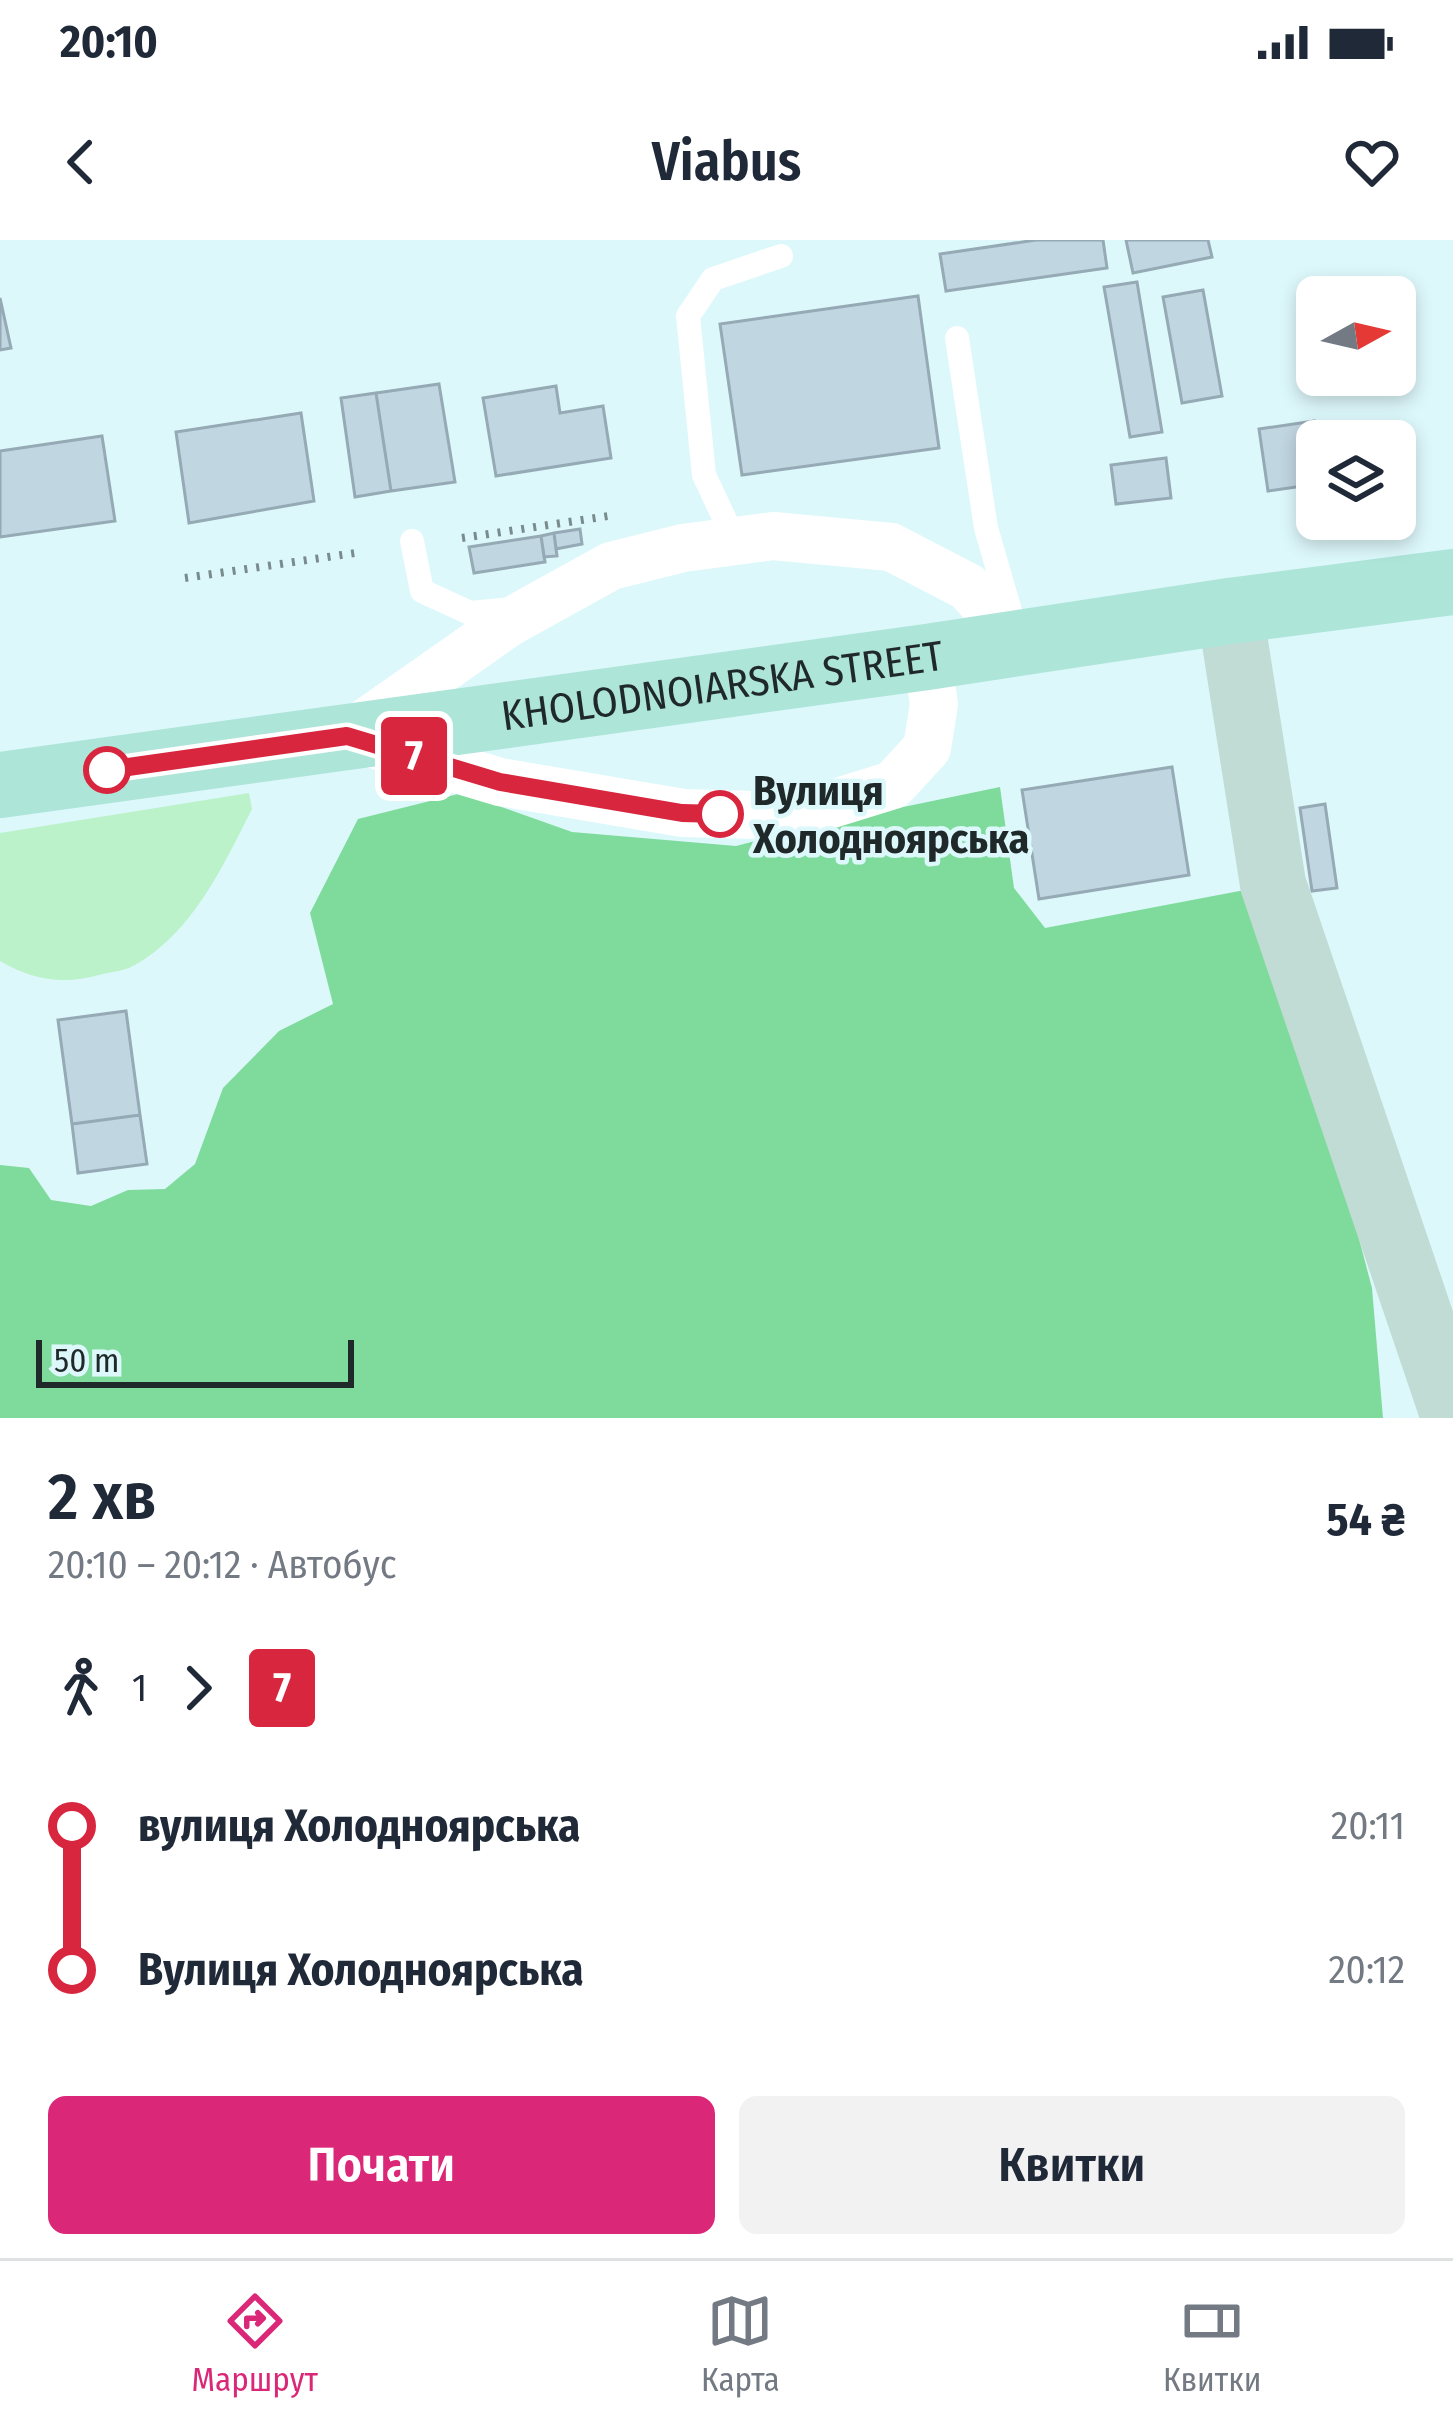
<!DOCTYPE html>
<html lang="uk">
<head>
<meta charset="utf-8">
<style>
	body { margin:0; font-family:"Fira Sans Condensed",sans-serif; background:#f2f2f3; color:#1f2937; height:100vh; display:flex; flex-direction:column; font-size:45px; white-space:nowrap }
	* { box-sizing:border-box; margin:0 }
	p { font-size:39px; color:#747a83 }
	.icon { flex:none; width:66px; height:66px; fill:none; stroke:currentColor; stroke-width:2; stroke-linecap:round; stroke-linejoin:round }
	.map { position:relative; height:1178px; overflow:hidden }
	.panel { display:flex; flex-direction:column; background:#fff; flex:1 }
	.panel>* { flex:none }
	.badge { padding:0 24px; border-radius:9px; font-size:42px; line-height:78px }
	.needle { width:78px; rotate:82deg }
	.tools { position:absolute; left:1296px; top:36px; display:grid; gap:24px }
	.tools a { display:grid; place-items:center; width:120px; height:120px; border-radius:18px; background:#fff; box-shadow:0 6px 18px #0003; font-size:60px }
	.scale { position:absolute; left:36px; bottom:30px; width:318px; box-sizing:border-box; padding-left:12px; border:6px solid #1f292a; border-top:0; font-size:33px; line-height:42px; white-space:nowrap; color:#1f292a; -webkit-text-stroke:9px #ddf8fb; paint-order:stroke }
	.map>.badge { position:absolute; translate:-50% -50%; box-shadow:0 0 0 6px #fff }
	.legs { display:flex; align-items:center; gap:18px; height:132px; padding:0 48px; font-size:39px }
	.legs p { margin-inline-start:auto }
	.headline { display:flex; align-items:center; justify-content:space-between; height:204px; padding:0 48px }
	h1 { font-size:66px; font-weight:600; line-height:90px }
	.primary-button { display:flex; gap:24px; margin-top:auto; padding:24px 48px }
	.primary-button a { flex:1; height:138px; border-radius:18px; background:#db2777; color:#fff; font-size:48px; font-weight:600; line-height:138px; text-align:center }
	.primary-button a+a { background:#f2f2f3; color:#1f2937 }
	ul { padding:0 48px; list-style:none }
	li { display:flex; align-items:center; gap:42px; height:144px; font-size:45px }
	li i { display:grid; place-items:center; width:18px; height:100%; margin:0 15px; background:currentColor }
	li i::after { content:''; width:30px; height:30px; margin:-15px; border:9px solid; border-radius:50%; background:#fff }
	li p { margin-inline-start:auto }
	li:first-child i { background:linear-gradient(#0000 50%,currentColor 0) }
	li:last-child i { background:linear-gradient(currentColor 50%,#0000 0) }
	.status { display:flex; justify-content:space-between; align-items:center; height:84px; padding:0 60px; background:#fff; direction:ltr }
	.status svg { height:33px; fill:currentColor }
	header { display:flex; justify-content:space-between; align-items:center; height:156px; padding:0 48px; background:#fff; font-size:54px; font-weight:600 }
	.tabs { display:flex; justify-content:space-around; align-items:center; height:168px; border-top:3px solid #e0e1e3; background:#fff; font-size:33px; color:#747a83 }
	.tabs a { display:grid; justify-items:center; gap:6px }
	.tabs .active { color:#db2777 }
	.map>svg:first-child { display:block }
</style>
</head>
<body>
<div class="status"><b>20:10</b><svg viewBox="0 0 49 12"><path d="M0 12V9h3v3zM5 12V6h3v6zM10 12V3h3v9zM15 12V0h3v12zM26 1h20v11H26zM47 4h2v5h-2z"/></svg></div>
<header><svg class="icon" aria-label="back" viewBox="0 0 24 24"><path d="M15 5l-7 7 7 7"/></svg>Viabus<svg class="icon" aria-label="heart" viewBox="0 0 24 24"><path d="M12 20l-8-8c-3-5 5-10 8-4 3-6 11-1 8 4z"/></svg></header>
<div class="map">
<svg width="1453" height="1178" viewBox="0 0 1453 1178">
	<rect width="100%" height="100%" fill="#ddf8fb"/>
	<path fill="#bbf2c9" d="M249,553L252,569C223,626 193,692 135,725C125,731 110,732 99,735C63,745 32,740 0,721V593Z"/>
	<path fill="#7fdb9b" d="M1000,547L1014,648L1045,688L1250,649L1312,821L1372,1048L1383,1178H0V925L29,928L51,960L91,966L128,950L165,949L195,924L223,848L279,791L333,764L310,673L358,579L462,553L572,592L736,606L821,584Z"/>
	<path fill="#c0d6e1" stroke="#95aab5" stroke-width="3" d="M1036,0H1103L1107,28L946,51L940,14Z
		M1126,0H1208L1212,17L1133,33Z
		M1137,42L1162,192L1130,197L1104,47Z
		M1203,50L1222,156L1182,163L1163,57Z
		M918,56L939,208L742,235L720,84Z
		M0,58L11,108L0,110Z
		M439,144L455,242L391,251L376,153Z
		M556,146L560,173L603,166L611,218L496,236L483,158Z
		M376,153L391,251L355,257L341,158Z
		M301,173L314,261L189,283L176,192Z
		M1314,181L1317,244L1268,251L1259,189Z
		M102,196L115,281L0,297V211Z
		M1166,218L1171,258L1116,264L1111,225Z
		M580,289L582,304L556,309L554,293Z
		M554,293L557,316L544,317L541,296Z
		M541,296L545,322L474,333L469,307Z
		M1172,527L1189,635L1039,659L1022,550Z
		M1325,564L1337,648L1312,651L1300,568Z
		M126,771L140,875L72,884L58,780Z
		M140,875L147,924L78,933L72,884Z"/>
	<g fill="none" stroke-linecap="round" stroke-linejoin="round">
		<path stroke="#798b8d" stroke-width="8" stroke-dasharray="3 9" stroke-linecap="butt" d="M462,298L615,275
			M185,338L362,312"/>
		<path stroke="#fff" stroke-width="24" d="M957,98L986,288L1012,378
			M412,301L422,351L470,373L512,369
			M735,301L704,235L688,76L713,39L781,16"/>
		<path stroke="#fff" stroke-width="48" d="M351,493L508,383L611,326L683,308L773,296L891,307L968,347L1019,403
			M363,501L500,542L683,573L757,575L825,566L893,545L927,508L934,464L927,417"/>
		<path stroke="#c1dbd5" stroke-width="66" d="M1230,371L1273,644L1453,1174"/>
		<path stroke="#aee5d9" stroke-width="66" id="s1" d="M0,545L927,417L1230,371L1453,342"/>
	</g>
	<g fill="none" stroke-linecap="round" stroke-linejoin="round">
		<g stroke="#fff" stroke-width="27">
			<path id="line-1" d="M107,530L347,496L500,542L682,573L720,574"/>
		</g>
		<use href="#line-1" stroke="#d7263d" stroke-width="18"/>
	</g>
	<g fill="#fff" stroke="#d7263d" stroke-width="6">
		<circle cx="107" cy="530" r="21"/>
		<circle cx="720" cy="574" r="21"/>
	</g>
	<g text-anchor="middle" stroke-width="9" stroke-linejoin="round" paint-order="stroke">
		<g font-size="42" fill="#1f292a" stroke="#ddf8fb">
			<text dy="15" stroke="none"><textPath href="#s1" startOffset="729">KHOLODNOIARSKA STREET</textPath></text>
		</g>
		<g font-size="42" font-weight="bold" fill="#1f292a" stroke="#ddf8fb" text-anchor="start">
			<text x="753" y="565">Вулиця<tspan x="753" dy="48">Холодноярська</tspan></text>
		</g>
	</g>
</svg>
<div class="tools">
<a><svg class="needle" viewBox="-14 -14 28 28"><path d="M0-13l5 13h-10z" fill="#e53935"/><path d="M0 13l5-13h-10z" fill="#747a83"/></svg></a>
<a><svg class="icon" aria-label="layers" viewBox="0 0 24 24"><path d="M12 4l9 5-9 5-9-5zM3 14l9 5 9-5"/></svg></a>
</div>
<div class="scale">50 m</div>
<b class="badge" style="left:414px;top:516px;background:#d7263d;color:#fff">7</b>
</div>
<section class="panel">
<div class="headline"><div><h1>2 хв</h1><p>20:10 – 20:12 · Автобус</p></div><b>54 ₴</b></div>
<div class="legs"><svg class="icon" aria-label="walk" viewBox="0 0 24 24"><circle cx="13" cy="4" r="2"/><path d="M13 8l-2 6 4 7M11 14l-3 7M7 12l3-4h3l4 4"/></svg>1<svg class="icon" aria-label="forward" viewBox="0 0 24 24"><path d="M9 5l7 7-7 7"/></svg><b class="badge" style="background:#d7263d;color:#fff">7</b></div>
<ul>
<li><i style="color:#d7263d"></i><b>вулиця Холодноярська</b><p>20:11</p></li>
<li><i style="color:#d7263d"></i><b>Вулиця Холодноярська</b><p>20:12</p></li>
</ul>
<div class="primary-button"><a>Почати</a><a>Квитки</a></div>
</section>
<nav class="tabs">
<a class="active"><svg class="icon" aria-label="directions" viewBox="0 0 24 24"><path d="M12 3l9 9-9 9-9-9zM9 14v-3h6M13 9l2 2-2 2"/></svg>Маршрут</a>
<a><svg class="icon" aria-label="map" viewBox="0 0 24 24"><path d="M3 6l6-2 6 2 6-2v14l-6 2-6-2-6 2zM9 4v14M15 6v14"/></svg>Карта</a>
<a><svg class="icon" aria-label="tickets" viewBox="0 0 24 24"><path d="M3 7h18v10H3zM15 7v10"/></svg>Квитки</a>
</nav>
</body>
</html>
